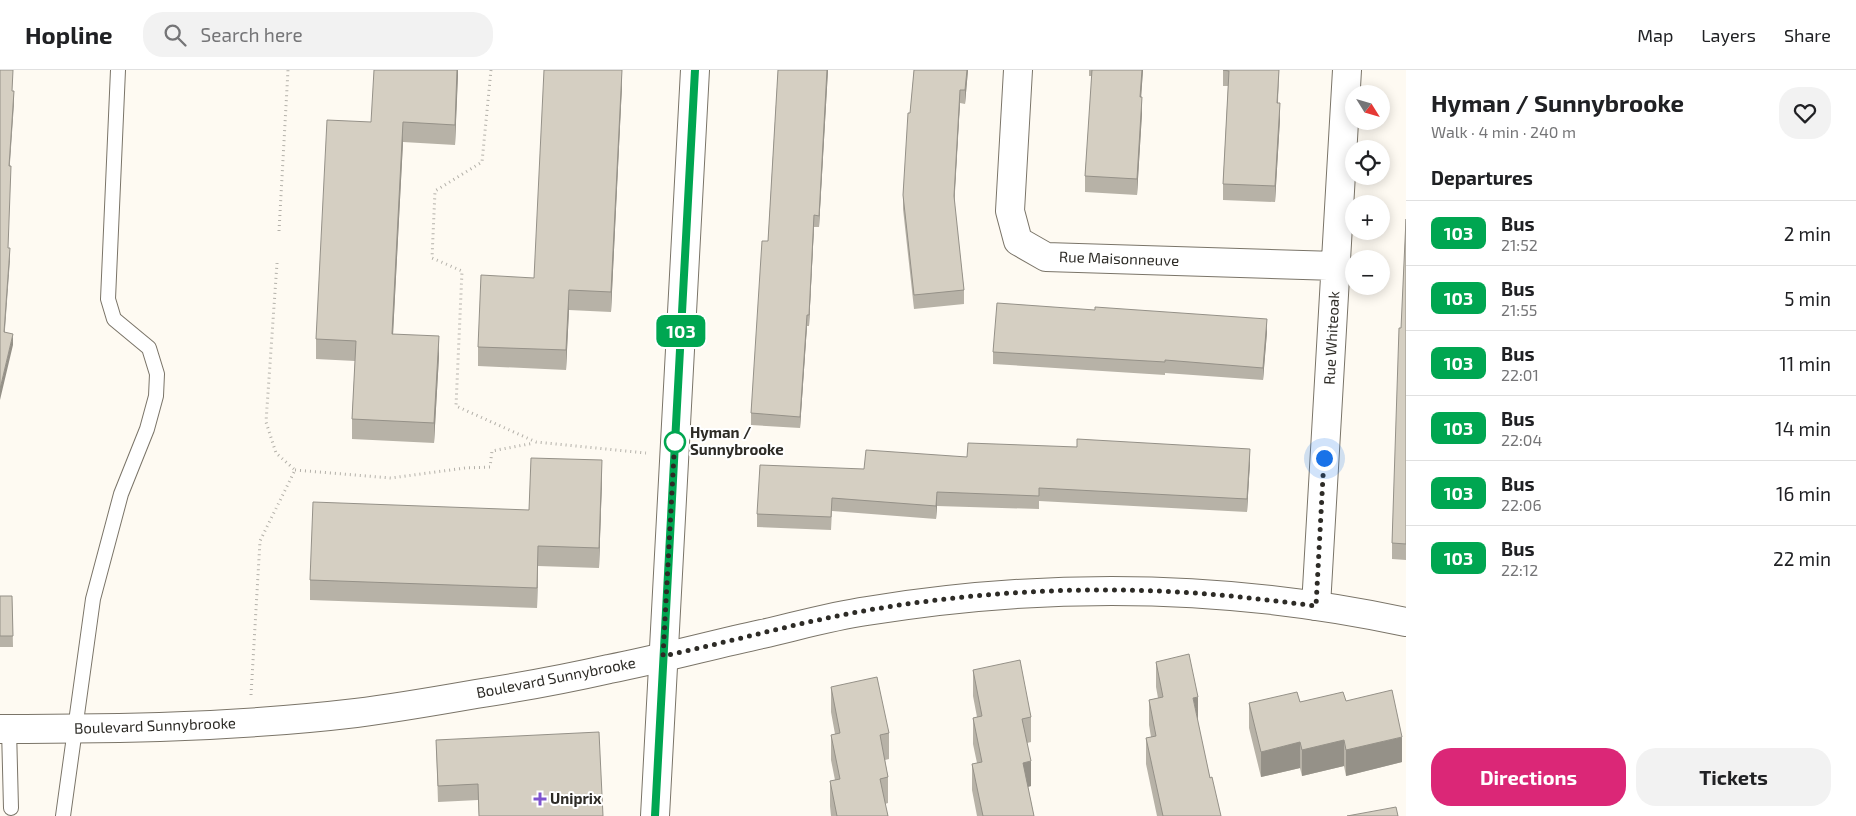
<!DOCTYPE html>
<html lang="en">
<head>
<meta charset="utf-8">
<style>
	body { margin:0; font-family:"Exo 2",sans-serif; background:#f2f2f2; color:#202124; height:100vh; display:flex; flex-direction:column; font-size:19px; white-space:nowrap }
	* { box-sizing:border-box; margin:0 }
	p { font-size:16px; color:#757577 }
	.icon { flex:none; width:28px; height:28px; fill:none; stroke:currentColor; stroke-width:2; stroke-linecap:round; stroke-linejoin:round }
	.map { position:relative; flex:1; overflow:hidden }
	.panel { display:flex; flex-direction:column; background:#fff; width:450px }
	.panel>* { flex:none }
	.badge { padding:0 10px; border-radius:8px; font-size:18px; line-height:32px }
	.needle { width:32px; rotate:127deg }
	.tools { position:absolute; left:1345px; top:15px; display:grid; gap:10px }
	.tools a { display:grid; place-items:center; width:45px; height:45px; border-radius:50%; background:#fff; box-shadow:0 2px 12px #0003; font-size:25px }
	.you { position:absolute; width:25px; height:25px; margin:-12px; border:4px solid #fff; border-radius:50%; background:#1a73e8; box-shadow:0 0 0 8px #1a73e833 }
	.map>.badge { position:absolute; translate:-50% -50%; box-shadow:0 0 0 2px #fff }
	h2 { padding:0 25px; font-size:19px; line-height:45px }
	.round { display:grid; place-items:center; flex:none; width:52px; height:52px; border-radius:20px; background:#f2f2f2 }
	.headline { display:flex; align-items:center; justify-content:space-between; height:85px; padding:0 25px }
	h1 { font-size:24px; font-weight:700; line-height:38px }
	.action { display:flex; gap:10px; margin-top:auto; padding:10px 25px }
	.action a { flex:1; height:58px; border-radius:20px; background:#db2777; color:#fff; font-size:20px; font-weight:700; line-height:58px; text-align:center }
	.action a+a { background:#f2f2f2; color:#202124 }
	ul { padding:0; list-style:none }
	li { display:flex; align-items:center; gap:15px; height:65px; padding:0 25px; border-top:1px solid #e0e0e0 }
	li div { flex:1 }
	li b { display:block; font-size:19px }
	li em { font-style:normal }
	li .badge { min-width:55px; font-weight:700; text-align:center }
	header { display:flex; align-items:center; gap:30px; box-sizing:border-box; height:70px; padding:0 25px; background:#fff; border-bottom:1px solid #e0e0e0 }
	header strong { font-size:24px }
	nav { display:flex; gap:28px; margin-inline-start:auto; font-size:18px }
	.search { width:350px; height:45px; background:#f2f2f2; display:flex; align-items:center; gap:12px; box-sizing:border-box; padding:0 18px; border-radius:20px; color:#757577; font-size:19px }
	main { display:flex; flex:1; min-height:0 }
	.map>svg:first-child { display:block }
</style>
</head>
<body>
<header>
<strong>Hopline</strong>
<div class="search"><svg class="icon" aria-label="search" viewBox="0 0 24 24"><circle cx="10" cy="10" r="6"/><path d="M15 15l6 6"/></svg>Search here</div>
<nav><a>Map</a><a>Layers</a><a>Share</a></nav>
</header>
<main>
<div class="map">
<svg width="1406" height="746" viewBox="0 0 1406 746">
	<rect width="100%" height="100%" fill="#fefaf2"/>
	<g fill="none" stroke-linecap="round" stroke-linejoin="round">
		<g stroke="#7a7468" stroke-width="16">
			<path id="service" d="M9,659L11,738
				M63,746L93,529L121,424L147,359L156,326L157,304L149,278L114,249L108,229L118,0"/>
		</g>
		<g stroke="#7a7468" stroke-width="30">
			<path id="minor" d="M1018,0L1010,141L1018,171L1046,187L1336,196
				M1316,536L1347,0
				M655,746L695,0"/>
		</g>
		<g stroke="#7a7468" stroke-width="30">
			<path id="tertiary" d="M0,659C119,659 238,657 356,643C396,638 436,631 476,624C521,617 565,609 609,599C661,589 711,575 762,564C797,556 832,546 867,541C1046,512 1229,514 1406,552"/>
		</g>
		<path stroke="#b3b0a9" stroke-width="3" stroke-dasharray="1 4" stroke-linecap="butt" d="M491,0L482,92L435,121L432,188L462,201L456,336L536,372L646,383
			M279,161L288,0
			M295,400L391,408L465,398L490,397L492,381L534,373
			M251,625L260,471L295,400L276,383L266,352L277,193"/>
		<use href="#service" stroke="#fff" stroke-width="14"/>
		<use href="#minor" stroke="#fff" stroke-width="28"/>
		<use href="#tertiary" stroke="#fff" stroke-width="28"/>
	</g>
	<path fill="#b7b2a7" d="M458,0L455,75L403,72L393,264L439,286L434,373L352,369V349L355,291L316,289V269L371,52Z
		M778,0H828L819,157H814L809,256H807L800,358L751,355V343L768,171Z
		M914,0H968L965,34L960,33L954,131L964,220V234L914,239L903,139V125Z
		M1089,0H1143L1141,27L1142,43L1137,125L1085,122V106L1092,6H1089Z
		M1223,0H1279L1278,33L1280,49L1275,132L1223,130V114L1228,16H1223Z
		M622,15L611,242L569,240L566,300L478,296V277L534,208Z
		M1406,149V490L1392,489V473Z
		M1267,262L1263,310L1165,303V305L993,294V282Z
		M967,387L1250,392L1247,442L1039,431V439L937,436L936,449L832,441L831,460L757,457V444L864,399Z
		M602,410L599,498L538,496L537,538L310,530V510L529,440Z
		M0,526H12L13,577H0Z
		M1156,592L1198,653L1210,708L1221,746H1157L1146,694V668L1151,667L1149,655V630L1158,628L1156,617Z
		M973,600L1031,647V672L1027,673L1031,716L1028,717L1034,746H977L972,720V694L977,693L973,674V648L977,647L973,626Z
		M831,617L889,663V689L885,690L888,707V733L885,734L888,746H831L830,736V711L835,710L831,690V665L835,664L831,642Z
		M1346,631L1402,692L1346,706L1344,696L1302,706L1300,698L1261,707L1249,658V633Z
		M436,670L603,746H479L478,730L438,732Z"/>
	<path fill="#959188" d="M457,0H458V6L455,75V55Z
		M622,0V15L611,242V222Z
		M827,0H828L819,157V146Z
		M967,0H968L965,34V20Z
		M1142,0H1143L1140,43V27Z
		M1279,0L1277,49V33Z
		M960,20V33L954,139V126Z
		M14,21V33L9,107V96Z
		M1142,27V43L1137,125V109Z
		M1280,33V49L1275,132V116Z
		M403,52V72L392,284V264Z
		M814,145V157L809,256V245Z
		M10,178V189L4,273V262Z
		M569,220V240L566,300V280Z
		M807,245V256L800,358V347Z
		M1267,249V262L1263,310V298Z
		M13,264V275L0,330V319Z
		M439,266V286L434,373V353Z
		M1250,379V392L1247,442V429Z
		M602,390V410L599,498V478Z
		M937,422V436L936,449V436Z
		M538,476V496L537,538V518Z
		M1198,627V652L1193,628Z
		M1402,667V692L1346,706V680Z
		M1344,670V696L1302,706V680Z
		M1300,672V698L1261,707V682Z
		M1031,691V716L1023,718V693Z"/>
	<path fill="#d5cfc2" stroke="#959188" d="M0,0H13L12,21H14L9,96H11L8,178H10L4,262L13,264L0,319Z
		M374,0H457L455,55L403,52L392,264L439,266L434,353L352,349L356,271L316,269L327,50L371,52Z
		M544,0H622L611,222L569,220L566,280L478,277L481,205L534,208Z
		M778,0H827L819,146L814,145L809,245H807L800,347L751,343L762,171H768Z
		M914,0H967L965,20H960L954,126L964,220L914,225L903,125L908,43H910Z
		M1092,0H1142L1140,27H1142L1137,109L1085,106Z
		M1223,0H1279L1277,33H1280L1275,116L1223,114L1229,1Z
		M1406,149V474L1392,473L1399,258H1401Z
		M997,233L1095,240V237L1267,249L1263,298L1165,290V292L993,282Z
		M1077,369L1250,379L1247,429L1039,418V426L937,422L936,436L832,428L831,447L757,444L760,395L864,399L866,380L967,387L968,373L1077,377Z
		M531,388L602,390L599,478L538,476L537,518L310,510L313,432L529,440Z
		M0,526H12L13,566H0Z
		M1189,584L1198,627L1193,628L1210,708L1212,707L1221,746H1163L1146,668L1156,666L1149,630L1163,627L1156,592Z
		M1020,590L1031,647L1022,649L1031,691L1023,693L1034,746H983L972,694L982,692L973,648L982,646L973,600Z
		M877,607L889,663L880,665L888,707L880,709L888,746H837L830,711L840,709L831,665L840,663L831,617Z
		M1392,620L1402,667L1346,680L1344,670L1302,680L1300,672L1261,682L1249,633L1297,622L1300,632L1343,622L1346,631Z
		M599,662L603,746H479L478,714L438,716L436,670Z
		M1396,737L1398,746H1347Z"/>
	<g fill="none" stroke-linecap="round" stroke-linejoin="round">
		<g stroke="#fff" stroke-width="11">
			<path id="line" d="M655,746L695,0"/>
		</g>
		<use href="#line" stroke="#00a651" stroke-width="8"/>
		<path stroke="#2d2b26" stroke-width="5" stroke-dasharray="0 9" d="M675,372V366L663,586C730,572 796,553 863,541C959,524 1060,517 1157,521C1210,523 1263,529 1316,536L1324,388"/>
	</g>
	<circle fill="#fff" stroke="#00a651" stroke-width="2.5" cx="675" cy="372" r="10"/>
	<path fill="#7e54ce" stroke="#fff" stroke-width="2" d="M537.5 721.5h5v5h5v5h-5v5h-5v-5h-5v-5h5z"/>
	<g text-anchor="middle" stroke-width="4" stroke-linejoin="round" paint-order="stroke">
		<g font-size="15" fill="#2d2b26" stroke="#fff">
			<text transform="translate(1119 189) rotate(2)" y="5">Rue Maisonneuve</text>
			<text transform="translate(1332 268) rotate(-87)" y="5">Rue Whiteoak</text>
			<text transform="translate(556 608) rotate(-11)" y="5">Boulevard Sunnybrooke</text>
			<text transform="translate(155 656) rotate(-2)" y="5">Boulevard Sunnybrooke</text>
		</g>
		<g font-size="15" font-weight="bold" fill="#2d2b26" stroke="#fff" text-anchor="start">
			<text x="690" y="368">Hyman /<tspan x="690" dy="17">Sunnybrooke</tspan></text>
		</g>
		<g font-size="15" font-weight="bold" fill="#2d2b26" stroke="#fff" text-anchor="start">
			<text x="550" y="734">Uniprix</text>
		</g>
	</g>
</svg>
<div class="tools">
<a><svg class="needle" viewBox="-14 -14 28 28"><path d="M0-13l5 13h-10z" fill="#e53935"/><path d="M0 13l5-13h-10z" fill="#757577"/></svg></a>
<a><svg class="icon" aria-label="locate" viewBox="0 0 24 24"><circle cx="12" cy="12" r="6"/><path d="M12 2v4M12 18v4M2 12h4M18 12h4"/></svg></a>
<a>+</a>
<a>−</a>
</div>
<div class="you" style="left:1324px;top:388px"></div>
<b class="badge" style="left:681px;top:261px;background:#00a651;color:#fff">103</b>
</div>
<section class="panel">
<div class="headline"><div><h1>Hyman / Sunnybrooke</h1><p>Walk · 4 min · 240 m</p></div><a class="round"><svg class="icon" aria-label="heart" viewBox="0 0 24 24"><path d="M12 20l-8-8c-3-5 5-10 8-4 3-6 11-1 8 4z"/></svg></a></div>
<h2>Departures</h2>
<ul>
<li><span class="badge" style="background:#00a651;color:#fff">103</span><div><b>Bus</b><p>21:52</p></div><em>2 min</em></li>
<li><span class="badge" style="background:#00a651;color:#fff">103</span><div><b>Bus</b><p>21:55</p></div><em>5 min</em></li>
<li><span class="badge" style="background:#00a651;color:#fff">103</span><div><b>Bus</b><p>22:01</p></div><em>11 min</em></li>
<li><span class="badge" style="background:#00a651;color:#fff">103</span><div><b>Bus</b><p>22:04</p></div><em>14 min</em></li>
<li><span class="badge" style="background:#00a651;color:#fff">103</span><div><b>Bus</b><p>22:06</p></div><em>16 min</em></li>
<li><span class="badge" style="background:#00a651;color:#fff">103</span><div><b>Bus</b><p>22:12</p></div><em>22 min</em></li>
</ul>
<div class="action"><a>Directions</a><a>Tickets</a></div>
</section>
</main>
</body>
</html>
